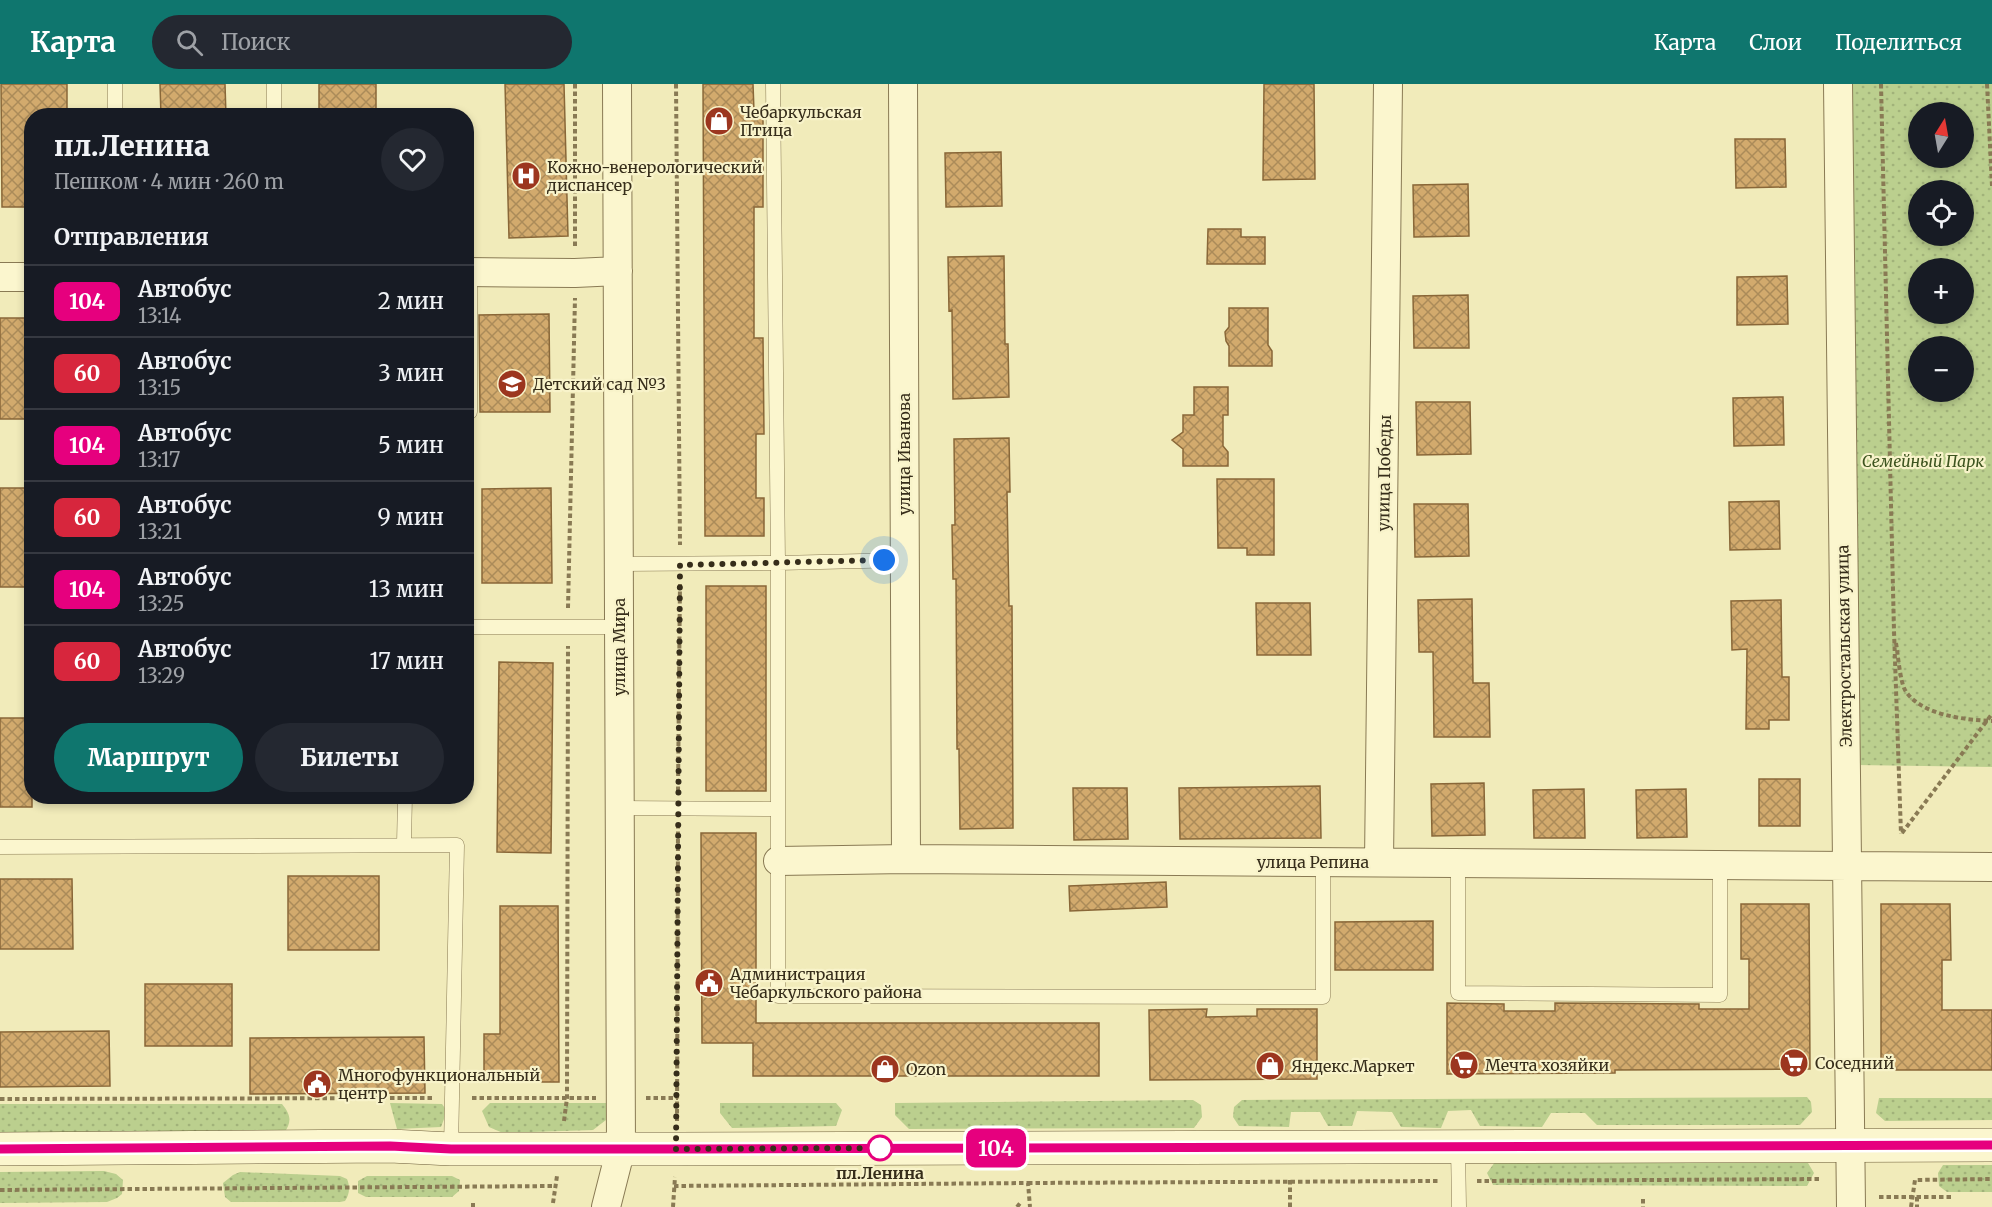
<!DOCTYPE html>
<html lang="ru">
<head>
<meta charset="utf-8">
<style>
	body { margin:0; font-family:Merriweather,serif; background:#242831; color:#f1f3f6; height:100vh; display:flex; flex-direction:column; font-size:22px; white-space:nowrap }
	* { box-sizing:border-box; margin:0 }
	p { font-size:20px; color:#9ea1a6 }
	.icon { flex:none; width:33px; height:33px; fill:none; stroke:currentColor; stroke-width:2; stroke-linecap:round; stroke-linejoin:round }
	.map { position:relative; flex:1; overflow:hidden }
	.side { position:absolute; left:24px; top:24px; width:450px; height:696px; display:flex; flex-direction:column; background:#171b24; border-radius:24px; box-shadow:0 3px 9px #0003 }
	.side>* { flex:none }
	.badge { padding:0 12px; border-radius:9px; font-size:21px; line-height:39px }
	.needle { width:39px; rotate:11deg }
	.controls { position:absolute; left:1908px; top:18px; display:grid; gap:12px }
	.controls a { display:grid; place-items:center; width:66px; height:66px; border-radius:50%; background:#171b24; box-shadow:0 3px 9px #0003; font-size:30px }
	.you { position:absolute; width:30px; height:30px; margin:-15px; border:4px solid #fff; border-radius:50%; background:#1a73e8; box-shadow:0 0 0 9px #1a73e833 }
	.map>.badge { position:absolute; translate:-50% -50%; box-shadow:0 0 0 3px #fff }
	h2 { padding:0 30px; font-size:22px; line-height:54px }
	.round { display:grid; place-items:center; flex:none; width:63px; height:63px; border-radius:32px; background:#242831 }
	.head { display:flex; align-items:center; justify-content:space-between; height:102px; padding:0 30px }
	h1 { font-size:28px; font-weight:800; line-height:45px }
	.primary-button { display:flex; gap:12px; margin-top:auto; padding:12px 30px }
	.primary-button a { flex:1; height:69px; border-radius:36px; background:#0f766e; color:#fff; font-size:24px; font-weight:800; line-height:69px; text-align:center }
	.primary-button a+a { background:#242831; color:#f1f3f6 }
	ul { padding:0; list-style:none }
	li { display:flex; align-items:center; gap:18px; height:72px; padding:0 30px; border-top:2px solid #363941 }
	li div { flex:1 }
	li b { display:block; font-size:22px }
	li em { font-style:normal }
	li .badge { min-width:66px; font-weight:700; text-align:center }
	header { display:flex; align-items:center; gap:36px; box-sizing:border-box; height:84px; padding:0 30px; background:#0f766e; color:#fff }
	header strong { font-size:28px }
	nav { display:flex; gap:33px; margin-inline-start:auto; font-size:21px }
	.search { width:420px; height:54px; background:#242831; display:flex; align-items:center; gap:15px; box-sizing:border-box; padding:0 21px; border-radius:33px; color:#9ea1a6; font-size:22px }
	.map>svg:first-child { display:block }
</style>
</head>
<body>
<header>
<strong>Карта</strong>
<div class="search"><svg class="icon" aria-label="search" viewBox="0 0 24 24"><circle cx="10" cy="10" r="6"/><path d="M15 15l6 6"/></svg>Поиск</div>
<nav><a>Карта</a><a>Слои</a><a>Поделиться</a></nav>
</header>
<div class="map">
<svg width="1992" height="1123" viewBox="0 0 1992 1123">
	<defs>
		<pattern id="grass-dots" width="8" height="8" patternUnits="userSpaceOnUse" patternTransform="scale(1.5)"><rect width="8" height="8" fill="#bbcf8e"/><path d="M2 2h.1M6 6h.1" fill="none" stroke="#a1b27a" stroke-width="1.8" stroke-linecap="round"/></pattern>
		<pattern id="building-cross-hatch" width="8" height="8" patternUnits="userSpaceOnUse" patternTransform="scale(1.5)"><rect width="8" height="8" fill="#d2aa6d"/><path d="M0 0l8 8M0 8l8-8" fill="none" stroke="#ab8b59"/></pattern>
	</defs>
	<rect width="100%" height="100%" fill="#f1ebba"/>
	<path fill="url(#grass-dots)" fill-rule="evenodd" d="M1850,0H1992V683L1856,681ZM1918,28H1964V74H1918ZM1918,106H1964V152H1918ZM1918,184H1964V230H1918ZM1918,262H1964V308H1918Z
		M1807,1013L1811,1018L1812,1028L1800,1041H1597L1585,1029H1551L1542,1043L1480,1042L1471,1026L1448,1027L1441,1044L1401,1043L1392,1028L1357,1027L1352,1042H1328L1320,1028H1291L1289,1043L1239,1042L1233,1033L1234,1023L1242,1016Z
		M1879,1014H1992V1036L1885,1037L1876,1029Z
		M1193,1016L1201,1021L1202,1033L1194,1044L909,1045L895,1031V1019Z
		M390,1019L442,1020L447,1027L441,1043L397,1045Z
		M490,1019H609L614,1023L606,1036L593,1046L503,1049L489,1043L482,1027Z
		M720,1019H836L842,1026L836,1042L732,1044L720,1029Z
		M0,1020H282C291,1031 292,1038 284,1049L0,1052Z
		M1495,1078L1808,1079L1814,1089L1807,1102L1493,1101L1487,1089Z
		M1943,1081H1992V1108H1947L1939,1102L1938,1089Z
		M104,1087L116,1090L123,1096L122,1110L117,1114L107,1118L0,1119V1088Z
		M240,1088L340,1092L347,1095C350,1102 350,1110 345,1117L340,1118H231L225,1113L223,1099L233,1091Z
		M367,1092H452L460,1096L459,1107L452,1113H366L358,1109V1097Z"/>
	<path fill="url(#building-cross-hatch)" stroke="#896738" stroke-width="1.5" d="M1,0H67V32H32V123H2Z
		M160,0H225L226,32H161Z
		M319,0H376V32H319Z
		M505,0H564L568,152L509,154Z
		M703,0H753L754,27H763V123H754V254H763L764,350H756V414H764V452H705Z
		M1264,0H1314L1315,95L1263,96Z
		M1735,55H1785L1786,103L1736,104Z
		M1001,68L1002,122L946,123L945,69Z
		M1468,100L1469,152L1414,153L1413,101Z
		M1208,145H1241V153H1265V180H1207Z
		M1004,172L1005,260H1008L1009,313L953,315L952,226L949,227L948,173Z
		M1787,192L1788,240L1737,241V193Z
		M1468,211L1469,264H1414L1413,212Z
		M1229,224H1268V261L1272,267V282H1229V262L1226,257L1225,248L1229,243Z
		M549,230L550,328H480L479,231Z
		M0,234H28L27,335H0Z
		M1194,303H1228V331H1223V362L1228,368V382H1183V365L1172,356L1183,348V331H1194Z
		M1783,313L1784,361L1734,362L1733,314Z
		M1416,318H1470L1471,370L1417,371Z
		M1009,354L1010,408H1007L1009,522H1012L1013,744L960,745L959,665H957L956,495H953L952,441H955L954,355Z
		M1217,395H1274V471H1247V464H1218Z
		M0,404H27V503H0Z
		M551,404L552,499H482V405Z
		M1779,417L1780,465L1730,466L1729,418Z
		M1414,420H1468L1469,472L1415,473Z
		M706,502H766V707H706Z
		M1472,515L1473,599H1489L1490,653H1434L1433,568H1419L1418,516Z
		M1781,516L1782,593H1789V636H1769V645H1746L1747,565L1732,566L1731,517Z
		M1256,519H1310L1311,571H1257Z
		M499,578L553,579L551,769L497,768Z
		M0,634H32V723H0Z
		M1759,695H1800V742H1759Z
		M1484,699L1485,751L1432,752L1431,700Z
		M1320,702L1321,754L1180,755L1179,704Z
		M1073,704H1127L1128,755L1074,756Z
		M1584,705L1585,754H1534L1533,706Z
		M1686,705L1687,753L1637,754L1636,706Z
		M701,749H756V939H1099V992H753V959H702Z
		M288,792H379V866H288Z
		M0,795H72L73,865H0Z
		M1166,798L1167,823L1070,827L1069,802Z
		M1741,820H1809L1810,985L1615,986V989L1447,990V919L1504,920V927H1555V919L1699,920V925H1749V875H1741Z
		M1881,820H1950L1951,876H1942V926H1992V986H1881Z
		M500,822H558L559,998H484V950H500Z
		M1433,837V886H1335V838Z
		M145,900H232V962H145Z
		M1207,925L1206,933L1257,932V925H1317V995L1150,996L1149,926Z
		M109,947L110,1002L0,1003V948Z
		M424,953L425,1009L250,1010V954Z"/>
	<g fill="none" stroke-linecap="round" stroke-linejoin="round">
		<g stroke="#897a54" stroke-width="15">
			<path id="lane" d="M115,0V32
				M274,0V32
				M773,0L778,479L905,476
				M470,188V328
				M619,480L778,479V725
				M466,543H619
				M620,724L778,725V912L1323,913V778
				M404,760L405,712
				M0,763L457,761L451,1065
				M1458,779V909L1720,911V781
				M1458,1062L1459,1123"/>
		</g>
		<g stroke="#897a54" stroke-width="30">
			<path id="street" d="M903,0L906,775
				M1838,0L1851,1123
				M466,188L575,189L618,187
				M0,193H32
				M778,777L906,775L1992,783
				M1379,778L1388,0
				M606,1123L621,1064L617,0"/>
		</g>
		<g stroke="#6a5a37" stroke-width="34">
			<path id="secondary" d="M0,1065L390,1062L451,1065H676L1992,1061"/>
		</g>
		<path stroke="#897a54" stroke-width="4" stroke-dasharray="4.5 3" stroke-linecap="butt" d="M575,0V164
			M676,0L680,461
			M1881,0L1894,547L1901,750
			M1987,0L1992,102
			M568,524L575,214
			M1896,559C1898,571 1900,597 1905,606C1920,631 1965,636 1992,637
			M678,707L680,499
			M1902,749L1992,630
			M472,1014H596
			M646,1014H678
			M0,1015L434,1014
			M564,1037L567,1014L568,562
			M677,1037L678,742
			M1290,1096V1123
			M1477,1097L1821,1095
			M1028,1099L1439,1097
			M674,1102L1028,1099L1030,1123
			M0,1106L555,1102
			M1879,1113H1954
			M1917,1113V1123
			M1643,1115V1123
			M473,1119V1123
			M553,1119L557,1092
			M673,1123L675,1093
			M1017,1123L1021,1118
			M1911,1123L1915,1096L1992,1095"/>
		<use href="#lane" stroke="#fbf6ce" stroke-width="14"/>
		<use href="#street" stroke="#fbf6ce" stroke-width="28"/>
		<use href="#secondary" stroke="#fbf6ce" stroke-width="33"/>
	</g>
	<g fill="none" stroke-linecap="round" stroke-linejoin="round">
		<g stroke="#fff" stroke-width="14">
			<path id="line" d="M0,1065L390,1062L451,1065H699L1992,1061"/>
		</g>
		<use href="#line" stroke="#e6007e" stroke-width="9"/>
		<path stroke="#362d1a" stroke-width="6" stroke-dasharray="0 10.8" d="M880,1064H886L676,1065L680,481L884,476"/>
	</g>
	<defs>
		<g id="shop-disc" transform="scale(1.5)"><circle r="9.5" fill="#9c361f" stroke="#f8f3ca"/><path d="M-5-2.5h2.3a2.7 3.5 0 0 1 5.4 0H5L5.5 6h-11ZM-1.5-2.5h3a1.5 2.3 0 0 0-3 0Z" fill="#fff"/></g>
		<g id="hospital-disc" transform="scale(1.5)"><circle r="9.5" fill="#9c361f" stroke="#f8f3ca"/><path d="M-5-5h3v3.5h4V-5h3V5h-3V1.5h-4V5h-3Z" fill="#fff"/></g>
		<g id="school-disc" transform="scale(1.5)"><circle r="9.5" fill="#9c361f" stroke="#f8f3ca"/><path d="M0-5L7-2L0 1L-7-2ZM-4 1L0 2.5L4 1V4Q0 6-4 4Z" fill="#fff"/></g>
		<g id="civic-disc" transform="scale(1.5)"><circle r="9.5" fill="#9c361f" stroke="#f8f3ca"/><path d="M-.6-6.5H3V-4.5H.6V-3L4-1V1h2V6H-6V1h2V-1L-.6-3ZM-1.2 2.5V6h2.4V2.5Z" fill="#fff"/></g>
		<g id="supermarket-disc" transform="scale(1.5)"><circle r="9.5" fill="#9c361f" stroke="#f8f3ca"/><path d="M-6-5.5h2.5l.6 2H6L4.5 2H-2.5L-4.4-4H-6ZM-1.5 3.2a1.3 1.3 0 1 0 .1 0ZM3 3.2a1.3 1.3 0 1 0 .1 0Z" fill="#fff"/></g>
	</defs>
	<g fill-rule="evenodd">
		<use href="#shop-disc" x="719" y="37"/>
		<use href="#hospital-disc" x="526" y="92"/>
		<use href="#school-disc" x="512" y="300"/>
		<use href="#civic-disc" x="709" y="899"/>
		<use href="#supermarket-disc" x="1794" y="979"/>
		<use href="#supermarket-disc" x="1464" y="981"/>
		<use href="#shop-disc" x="1270" y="982"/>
		<use href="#shop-disc" x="885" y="985"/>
		<use href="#civic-disc" x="317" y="1000"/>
	</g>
	<circle fill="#fff" stroke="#e6007e" stroke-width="3" cx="880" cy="1064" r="12"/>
	<g text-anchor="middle" stroke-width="4.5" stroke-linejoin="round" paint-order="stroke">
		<g font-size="16" fill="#362d1a" stroke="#f8f3ca" text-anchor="start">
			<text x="740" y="34">Чебаркульская<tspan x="740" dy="18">Птица</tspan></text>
			<text x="547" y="89">Кожно-венерологический<tspan x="547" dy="18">диспансер</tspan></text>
			<text x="533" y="306">Детский сад №3</text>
			<text x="730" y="896">Администрация<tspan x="730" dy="18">Чебаркульского района</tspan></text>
			<text x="1815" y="985">Соседний</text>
			<text x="1485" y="987">Мечта хозяйки</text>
			<text x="1291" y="988">Яндекс.Маркет</text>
			<text x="906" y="991">Ozon</text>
			<text x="338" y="997">Многофункциональный<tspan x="338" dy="18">центр</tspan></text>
		</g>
		<g font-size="16" fill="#362d1a" stroke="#f8f3ca">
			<text transform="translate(904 370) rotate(-90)" y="6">улица Иванова</text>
			<text transform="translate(1384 389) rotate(-89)" y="6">улица Победы</text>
			<text transform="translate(1844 562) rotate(-91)" y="6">Электростальская улица</text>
			<text transform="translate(619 563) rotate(-90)" y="6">улица Мира</text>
			<text x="1313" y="784">улица Репина</text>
		</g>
		<g font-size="16" font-style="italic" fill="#3d541f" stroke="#f8f3ca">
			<text x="1923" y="383">Семейный Парк</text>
		</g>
		<g font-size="16" font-weight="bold" fill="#362d1a" stroke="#f8f3ca">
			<text x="880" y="1095">пл.Ленина</text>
		</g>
	</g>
</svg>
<div class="controls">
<a><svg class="needle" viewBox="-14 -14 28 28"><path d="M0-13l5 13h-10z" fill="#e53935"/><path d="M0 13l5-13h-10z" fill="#9ea1a6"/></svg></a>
<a><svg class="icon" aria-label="locate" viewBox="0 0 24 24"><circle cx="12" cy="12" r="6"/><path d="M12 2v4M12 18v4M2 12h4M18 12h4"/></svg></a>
<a>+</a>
<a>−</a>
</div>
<div class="you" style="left:884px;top:476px"></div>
<b class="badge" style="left:996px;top:1064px;background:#e6007e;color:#fff">104</b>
<section class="side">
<div class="head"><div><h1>пл.Ленина</h1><p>Пешком · 4 мин · 260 m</p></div><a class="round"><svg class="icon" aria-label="heart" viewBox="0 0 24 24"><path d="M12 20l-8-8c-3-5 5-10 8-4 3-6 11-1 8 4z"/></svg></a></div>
<h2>Отправления</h2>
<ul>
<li><span class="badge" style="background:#e6007e;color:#fff">104</span><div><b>Автобус</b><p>13:14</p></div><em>2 мин</em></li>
<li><span class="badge" style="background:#d7263d;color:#fff">60</span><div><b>Автобус</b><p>13:15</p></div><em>3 мин</em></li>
<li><span class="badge" style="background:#e6007e;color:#fff">104</span><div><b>Автобус</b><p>13:17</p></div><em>5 мин</em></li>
<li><span class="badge" style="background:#d7263d;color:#fff">60</span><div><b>Автобус</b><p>13:21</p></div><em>9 мин</em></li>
<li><span class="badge" style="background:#e6007e;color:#fff">104</span><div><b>Автобус</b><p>13:25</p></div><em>13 мин</em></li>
<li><span class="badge" style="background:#d7263d;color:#fff">60</span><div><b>Автобус</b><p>13:29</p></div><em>17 мин</em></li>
</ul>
<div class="primary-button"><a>Маршрут</a><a>Билеты</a></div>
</section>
</div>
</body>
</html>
